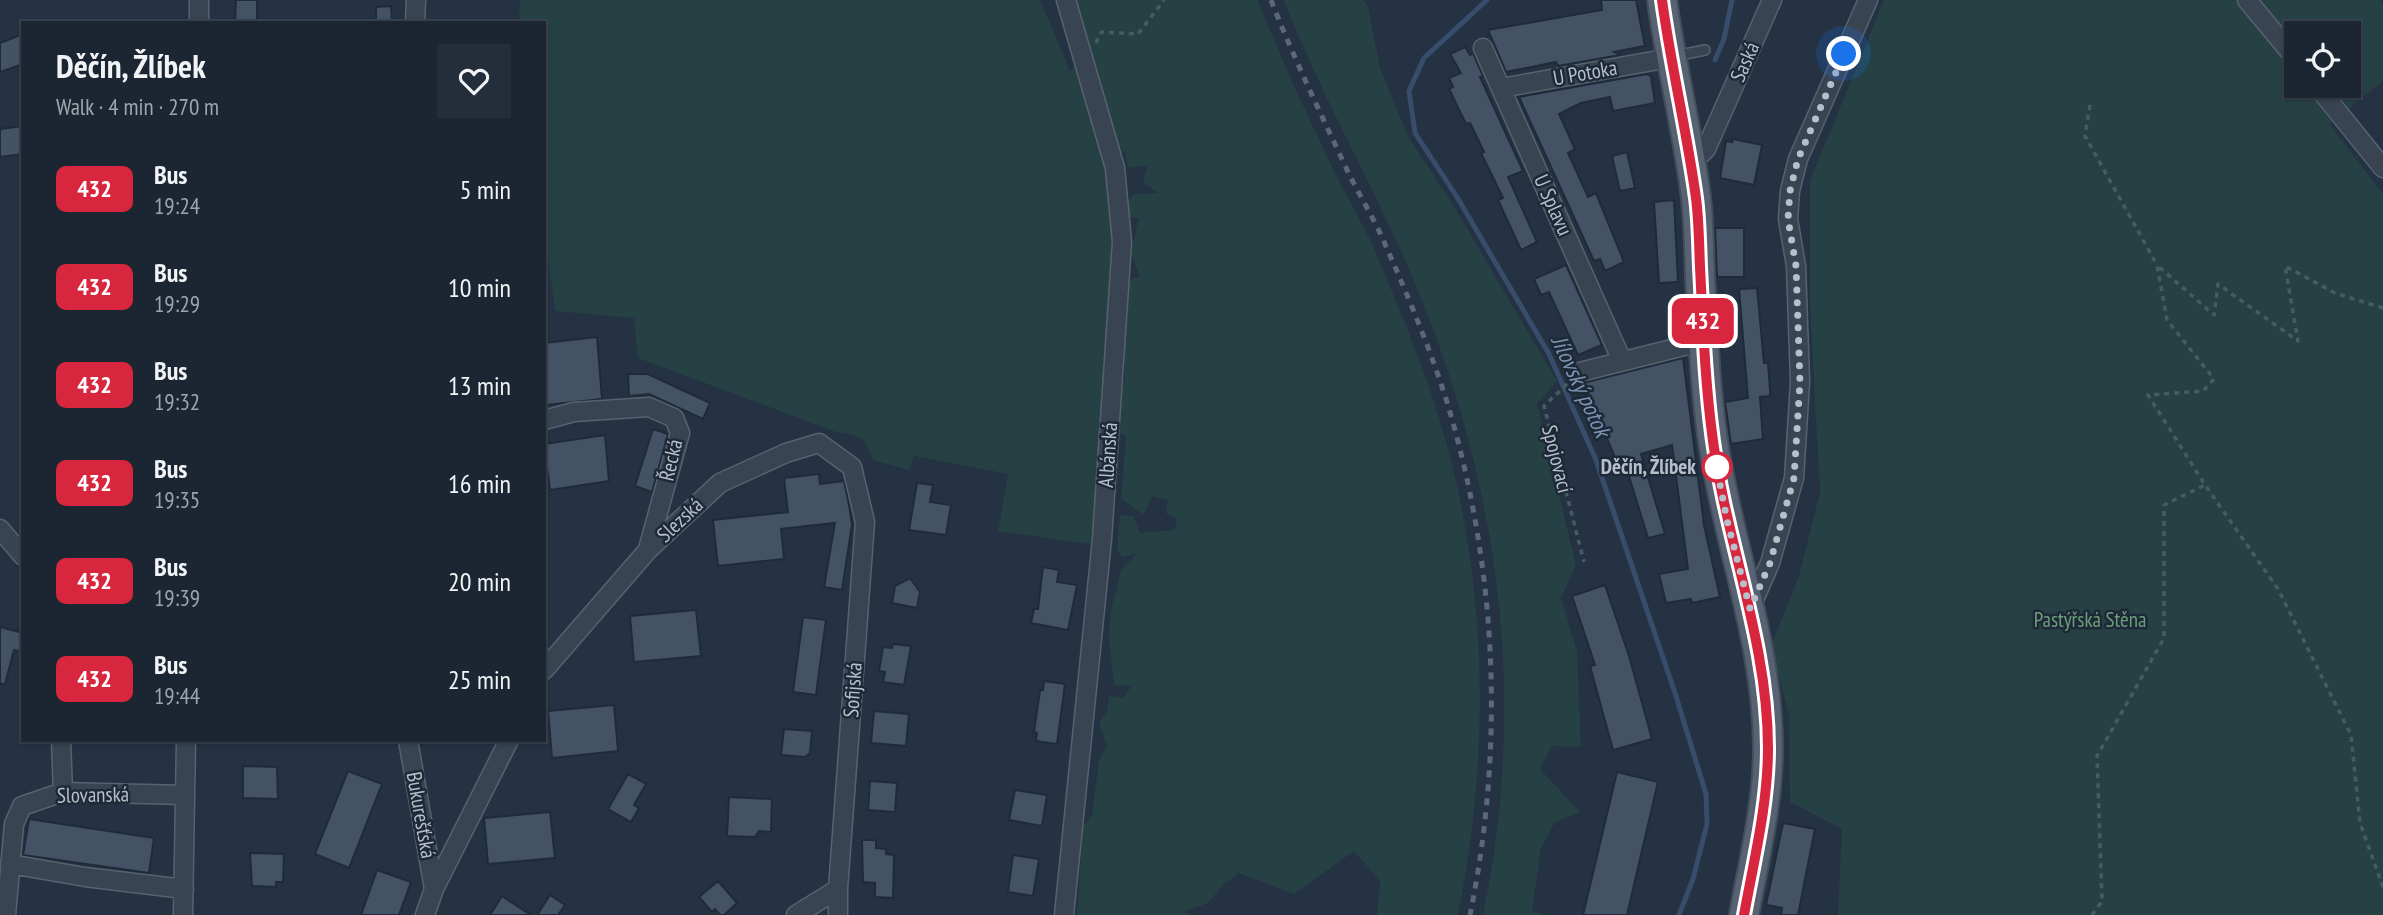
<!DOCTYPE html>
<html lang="en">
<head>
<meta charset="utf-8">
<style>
	body { margin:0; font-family:"PT Sans Narrow",sans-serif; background:#242e3a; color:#f1f3f6; height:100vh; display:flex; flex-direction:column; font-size:26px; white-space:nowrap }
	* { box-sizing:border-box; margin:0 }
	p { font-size:23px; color:#a0a5ac }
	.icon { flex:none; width:38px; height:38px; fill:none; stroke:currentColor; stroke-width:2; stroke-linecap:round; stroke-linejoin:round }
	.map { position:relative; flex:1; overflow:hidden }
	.side { position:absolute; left:21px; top:21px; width:525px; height:721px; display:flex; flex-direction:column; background:#1b2632; border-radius:0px; box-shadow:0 2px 5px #0004,0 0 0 2px #39434d }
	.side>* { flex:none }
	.badge { padding:0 14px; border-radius:10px; font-size:24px; line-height:46px }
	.controls { position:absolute; left:2284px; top:21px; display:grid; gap:14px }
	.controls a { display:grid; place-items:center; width:77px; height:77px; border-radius:0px; background:#1b2632; box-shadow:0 2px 5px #0004,0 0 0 2px #39434d; font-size:35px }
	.you { position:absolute; width:35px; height:35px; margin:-18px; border:5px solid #fff; border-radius:50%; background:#1a73e8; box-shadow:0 0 0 10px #1a73e833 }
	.map>.badge { position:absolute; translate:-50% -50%; box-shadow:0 0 0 4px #fff }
	.round { display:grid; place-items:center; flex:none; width:74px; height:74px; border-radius:0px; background:#242e3a }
	.overview { display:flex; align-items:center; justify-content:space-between; height:119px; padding:0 35px }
	h1 { font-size:33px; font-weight:800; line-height:52px }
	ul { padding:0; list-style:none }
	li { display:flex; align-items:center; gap:21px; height:98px; padding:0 35px }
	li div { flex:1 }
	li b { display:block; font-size:26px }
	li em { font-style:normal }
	li .badge { min-width:77px; font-weight:700; text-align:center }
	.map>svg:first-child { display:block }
</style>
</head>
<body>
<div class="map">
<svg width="2383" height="915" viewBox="0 0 2383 915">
	<rect width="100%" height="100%" fill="#243243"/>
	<path fill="#264144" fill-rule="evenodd" d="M520,0H1040L1070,71L1087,52L1072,0H1258C1281,61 1310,120 1338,179C1348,199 1360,219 1370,240C1393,293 1416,347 1434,402C1488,567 1492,746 1458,915H1377L1380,881L1354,851L1294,894L1239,873L1223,885L1208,903L1185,911L1190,915H1077L1083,826L1092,816L1099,760L1107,746L1099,723L1107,711L1109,696L1124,698L1131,686L1114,685L1109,636L1111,611L1121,570L1138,553L1123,557L1117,550L1120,515L1133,516L1140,533L1174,530L1177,520L1166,513L1168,500L1152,496L1144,515L1121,499L1126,437L1110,426L1112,396L1125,381L1124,337L1112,336L1096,545L998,531L1008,474L914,456L909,470L873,460C866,438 858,434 836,432L638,358L634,318L555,311L544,230V23H519ZM1125,152L1128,168L1148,165L1143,182L1158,193L1134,194L1123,207L1125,217L1139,218L1131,254L1140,276L1119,285L1114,293L1112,219L1109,202H1118L1116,154Z
		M1284,0H1363L1368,7L1380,68L1408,136L1450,200L1557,381L1537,404L1576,565L1561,598L1577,651L1581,747L1552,746L1540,769L1580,812L1555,822L1541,848L1532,911L1546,915H1483C1528,697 1500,488 1415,283C1375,187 1321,97 1284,0Z
		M1884,0H2380L2383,4V81L2329,124L2383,194V915H1838L1842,829L1790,802L1789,715L1771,646L1799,576L1820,492L1810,306V181ZM2296,33H2348V86H2296Z"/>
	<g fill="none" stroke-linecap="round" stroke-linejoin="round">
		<path stroke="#374d6b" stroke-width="5" d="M1487,0L1424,58L1409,91L1415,133L1457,197L1549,354L1596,460L1675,693L1706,794L1707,824L1693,879L1679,915
			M1715,60L1724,39L1732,0"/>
	</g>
	<path fill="#435265" stroke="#202b3a" stroke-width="2" d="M236,0H257V23H235Z
		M1601,0H1636L1645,46L1614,52L1620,55L1558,66L1556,62L1506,72L1488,30L1602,10Z
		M391,6L392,23H376V7Z
		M23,34V64L0,72V43Z
		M1465,47L1470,55L1473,53L1483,76L1480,77L1523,171L1508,177L1537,242L1521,250L1498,200L1503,198L1481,153L1484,152L1470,123L1466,124L1449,89L1453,87L1449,78L1461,73L1450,54Z
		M1647,74L1651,76L1655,103L1613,111L1610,97L1581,103L1559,114L1575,149L1568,153L1588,197L1596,193L1624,262L1605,271L1600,259L1594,261L1519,97Z
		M23,126V154L0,157V129Z
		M1733,139L1762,145L1754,185L1720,178L1726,141L1732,142Z
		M1627,152L1635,188L1620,191L1612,156Z
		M1674,200L1678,282L1659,283L1654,202Z
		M1715,228H1744V277H1717Z
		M1566,265L1602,345L1578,355L1549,292L1541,295L1534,279Z
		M1757,288L1764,363H1768L1770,390V396L1760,397L1763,439L1731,444L1725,402L1748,398L1739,289Z
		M597,337L602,399L546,405L544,343Z
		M1683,358L1704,525L1720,597L1692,603L1691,599L1666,603L1659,574L1688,569L1672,445L1641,454L1665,534L1648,538L1624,460L1617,462L1583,383Z
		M628,374H648L710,403L703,419L649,394L629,396Z
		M653,429L668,434L652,492L635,486Z
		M605,435L609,481L550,490L544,444Z
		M819,474L820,484L844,481L849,505L852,525L842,590L824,587L835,523L781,529L784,559L718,566L713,520L788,512L784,478Z
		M917,483L933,485L930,502L951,505L946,535L909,530Z
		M1043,567L1059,570L1057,582L1077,585L1068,630L1031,623L1034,609H1038Z
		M910,578L920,592L917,608L892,603L895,586Z
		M1605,585L1629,656L1652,739L1613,750L1590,666L1595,665L1572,596Z
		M696,610L701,656L634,662L630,616Z
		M803,617L826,620L816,695L793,692Z
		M0,627L23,633V652L14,650L5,684H0Z
		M893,644L911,646L904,685L883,682L885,672L879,671L883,647L892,648Z
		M1044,681L1065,684L1057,744L1036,741L1037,733L1034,732L1040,690H1043Z
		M614,705L618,751L552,758L548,711Z
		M874,711L909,714L906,746L871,743Z
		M784,729L812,731L810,753L805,757L781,755Z
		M243,766L277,767L278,799L243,798Z
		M348,771L382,784L349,868L315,854Z
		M1617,772L1658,782L1627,915H1583Z
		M628,774L646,784L634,805L639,808L631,822L608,809Z
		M870,781L897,783L895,812L868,810Z
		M1015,790L1047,795L1042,826L1009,820Z
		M729,797L772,799L771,832L759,831L755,837L727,836Z
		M550,812L555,858L488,864L484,818Z
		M29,819L154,838L149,873L23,855Z
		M1783,823L1815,829L1798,915H1781L1782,908L1766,905Z
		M862,840H876V848L886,849V854L894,855L893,898L875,897V883L863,882Z
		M250,853L284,854L283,882H276V887L252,886Z
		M1013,855L1039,859L1033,896L1008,892Z
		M377,870L411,882L399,915H361Z
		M718,881L737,903L724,915H720L715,909L712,912L699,897Z
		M550,895L565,905L558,915H537Z
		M502,896L531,915H490Z"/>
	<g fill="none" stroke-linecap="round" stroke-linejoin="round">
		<g stroke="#576270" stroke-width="12">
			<path id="service" d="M1675,56L1705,50"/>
		</g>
		<g stroke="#576270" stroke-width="21">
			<path id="minor" d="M2247,0L2296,59
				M199,23V0
				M415,23L416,0
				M1483,48L1622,361
				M2317,86L2383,168
				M1501,88L1670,58
				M1690,165L1706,149L1772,0
				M1580,372L1704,341
				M544,420L574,412L649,407L674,418L680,433L648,549
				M0,529L23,556
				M1750,609L1770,563L1794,478L1800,382L1796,266L1788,219L1790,191L1798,159L1868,0
				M544,670L648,550L720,483L786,453L819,443L852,467L865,522L838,889V915
				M61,740L63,792
				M408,740L434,889
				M10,864L85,877L184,889
				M6,915L14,824L22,806L63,792L184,795
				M183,915L186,740
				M425,915L434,889L509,740
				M796,915L838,889
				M1064,915L1102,539L1122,242L1115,168L1066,0"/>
		</g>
		<g stroke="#434d5c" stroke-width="32">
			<path id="primary" d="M1662,0C1671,66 1688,132 1696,198C1699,224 1699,251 1700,277C1703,332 1705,387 1713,441C1728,544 1768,643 1768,748C1768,804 1754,860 1744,915"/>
		</g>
		<path stroke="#455d60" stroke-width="3.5" stroke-dasharray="5 5" stroke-linecap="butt" d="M1096,43L1101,32L1138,34L1164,0
			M2090,105L2085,136L2157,265
			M2383,308L2335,293L2285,266L2298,341L2218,284L2214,315L2157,265L2167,320L2214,379L2203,391L2148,395L2205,485L2278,589L2351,735L2360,823L2383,887
			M1567,384L1544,406L1584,562
			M2092,915L2102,901L2097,756L2164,638V505L2205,485"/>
		<use href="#service" stroke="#394452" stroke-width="9"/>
		<use href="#minor" stroke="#394452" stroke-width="18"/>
		<use href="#primary" stroke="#576372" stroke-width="28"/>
		<path stroke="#5b6879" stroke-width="5" stroke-dasharray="7 7" stroke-linecap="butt" d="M1271,0C1294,59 1322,116 1349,174C1359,194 1371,214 1381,235C1405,289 1429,345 1447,402C1497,569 1505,744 1470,915"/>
	</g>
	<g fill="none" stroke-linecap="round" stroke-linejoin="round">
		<g stroke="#fff" stroke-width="16">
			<path id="line" d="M1662,0C1671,66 1687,132 1696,198C1699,221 1699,244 1700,267C1703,325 1705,383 1713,441C1727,544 1768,643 1768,748C1768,804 1754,860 1744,915"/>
		</g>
		<use href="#line" stroke="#d7263d" stroke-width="10"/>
		<path stroke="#b6bfcc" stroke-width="7" stroke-dasharray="0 12.6" d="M1717,467L1716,464L1727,520L1750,609L1770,563L1794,478L1800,382L1796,266L1788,219L1790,191L1798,159L1844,54"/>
	</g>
	<circle fill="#fff" stroke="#d7263d" stroke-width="3.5" cx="1717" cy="467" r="14"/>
	<g text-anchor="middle" stroke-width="5" stroke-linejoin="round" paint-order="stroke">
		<g font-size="21" fill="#b6bfcc" stroke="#1e2938">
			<text transform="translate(1745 62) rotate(-66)" y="7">Saská</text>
			<text transform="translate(1585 73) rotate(-10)" y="7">U Potoka</text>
			<text transform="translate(1553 205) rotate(66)" y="7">U Splavu</text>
			<text transform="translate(1108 455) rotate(-86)" y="7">Albánská</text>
			<text transform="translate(1557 459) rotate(76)" y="7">Spojovací</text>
			<text transform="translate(671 460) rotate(-77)" y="7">Řecká</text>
			<text transform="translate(680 520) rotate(-43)" y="7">Slezská</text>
			<text transform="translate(853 690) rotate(-86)" y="7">Sofijská</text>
			<text transform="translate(93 795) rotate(-1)" y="7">Slovanská</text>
			<text transform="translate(421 815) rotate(80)" y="7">Bukurešťská</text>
		</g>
		<g font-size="21" font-weight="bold" fill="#b6bfcc" stroke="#1e2938" text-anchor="end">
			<text x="1696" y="474">Děčín, Žlíbek</text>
		</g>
		<g font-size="21" fill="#6b9f77" stroke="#1e2938">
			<text x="2090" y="627">Pastýřská Stěna</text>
		</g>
		<g font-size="23" font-style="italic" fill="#7c95b5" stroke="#1e2938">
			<text transform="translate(1581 386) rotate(65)" y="8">Jílovský potok</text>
		</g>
	</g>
</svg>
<div class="controls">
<a><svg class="icon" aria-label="locate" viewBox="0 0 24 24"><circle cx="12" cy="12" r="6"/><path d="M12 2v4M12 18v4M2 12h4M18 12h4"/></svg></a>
</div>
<div class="you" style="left:1844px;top:54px"></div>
<b class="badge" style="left:1703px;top:321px;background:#d7263d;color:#fff">432</b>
<section class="side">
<div class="overview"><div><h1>Děčín, Žlíbek</h1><p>Walk · 4 min · 270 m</p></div><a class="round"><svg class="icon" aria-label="heart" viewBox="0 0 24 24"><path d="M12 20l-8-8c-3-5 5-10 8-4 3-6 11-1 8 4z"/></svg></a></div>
<ul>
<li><span class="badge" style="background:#d7263d;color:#fff">432</span><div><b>Bus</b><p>19:24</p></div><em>5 min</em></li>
<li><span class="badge" style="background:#d7263d;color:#fff">432</span><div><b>Bus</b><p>19:29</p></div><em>10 min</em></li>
<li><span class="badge" style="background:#d7263d;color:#fff">432</span><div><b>Bus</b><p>19:32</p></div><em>13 min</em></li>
<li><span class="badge" style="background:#d7263d;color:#fff">432</span><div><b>Bus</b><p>19:35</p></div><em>16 min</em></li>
<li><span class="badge" style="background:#d7263d;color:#fff">432</span><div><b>Bus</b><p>19:39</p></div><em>20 min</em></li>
<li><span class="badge" style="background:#d7263d;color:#fff">432</span><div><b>Bus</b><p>19:44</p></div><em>25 min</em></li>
</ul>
</section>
</div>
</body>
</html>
